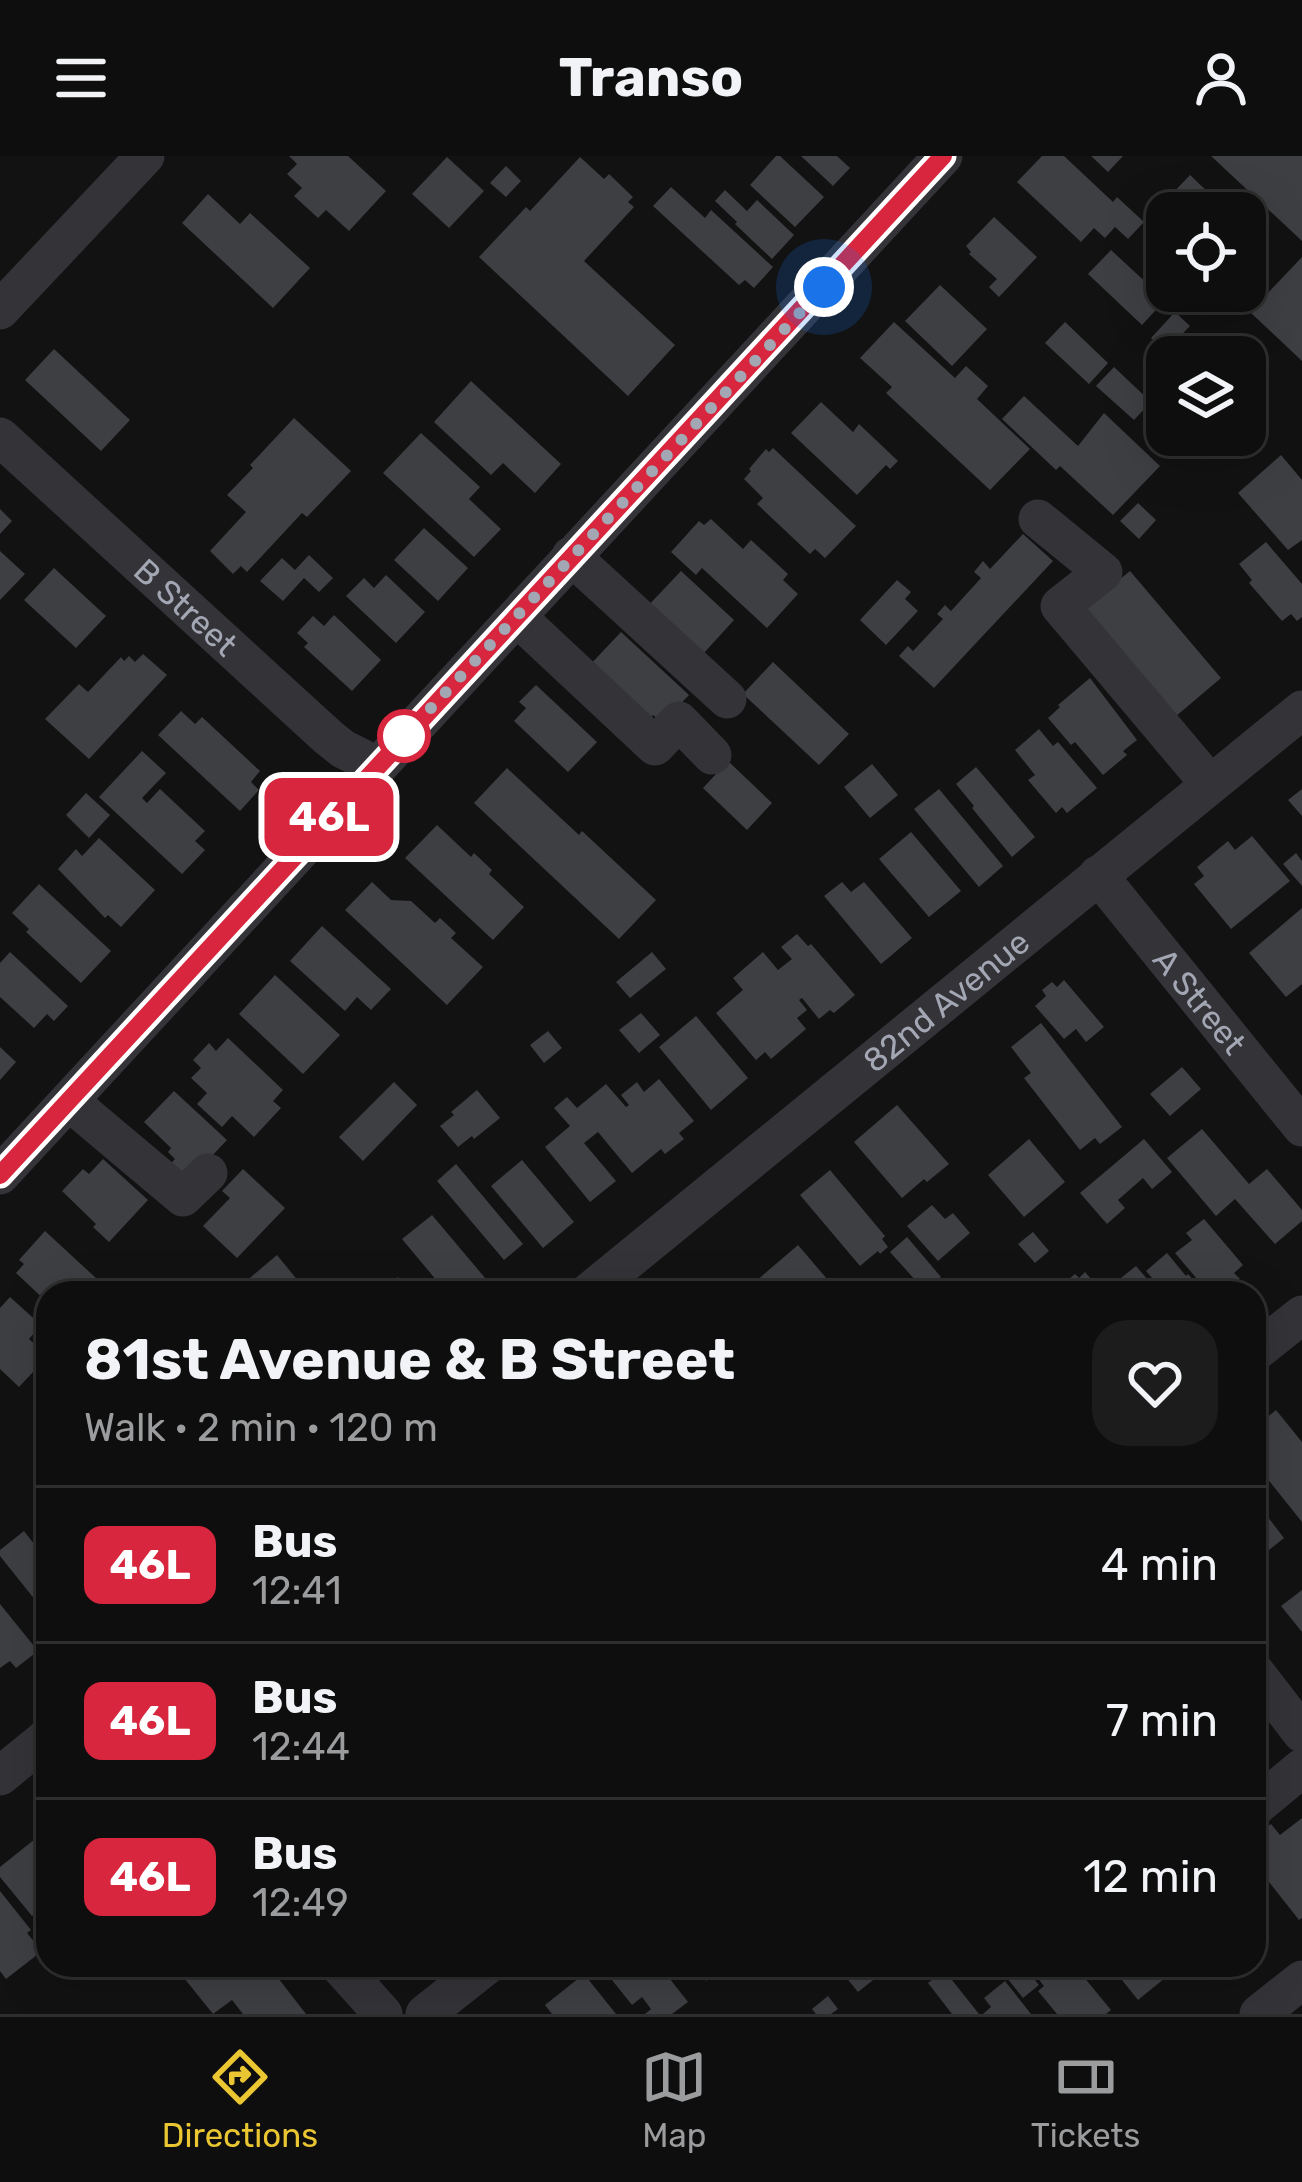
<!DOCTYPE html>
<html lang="en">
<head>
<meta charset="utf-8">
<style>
	body { margin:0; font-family:Rubik,sans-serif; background:#1c1c1c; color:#f1f3f6; height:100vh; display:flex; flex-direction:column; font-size:45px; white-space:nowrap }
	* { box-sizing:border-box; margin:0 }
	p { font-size:39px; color:#9b9c9e }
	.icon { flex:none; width:66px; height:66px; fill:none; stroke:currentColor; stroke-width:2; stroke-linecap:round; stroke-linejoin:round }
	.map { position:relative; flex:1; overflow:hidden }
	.sheet { position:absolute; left:36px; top:1125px; width:1230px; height:696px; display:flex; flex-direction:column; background:#0e0e0e; border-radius:36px; box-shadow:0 12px 48px #0002,0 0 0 3px #2e2e2e }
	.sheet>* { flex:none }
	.badge { padding:0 24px; border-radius:18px; font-size:42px; line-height:78px }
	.tools { position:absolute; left:1146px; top:36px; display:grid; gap:24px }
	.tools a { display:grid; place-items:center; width:120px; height:120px; border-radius:24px; background:#0e0e0e; box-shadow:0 12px 48px #0002,0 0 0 3px #2e2e2e; font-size:60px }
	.you { position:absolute; width:60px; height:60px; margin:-30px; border:9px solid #fff; border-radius:50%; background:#1a73e8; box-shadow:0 0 0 18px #1a73e833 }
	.map>.badge { position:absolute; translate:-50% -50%; box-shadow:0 0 0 6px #fff }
	.round { display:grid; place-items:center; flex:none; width:126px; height:126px; border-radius:36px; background:#1c1c1c }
	.overview { display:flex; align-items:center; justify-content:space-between; height:204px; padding:0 48px }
	h1 { font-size:57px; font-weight:700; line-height:90px }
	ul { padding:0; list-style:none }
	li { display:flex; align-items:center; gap:36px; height:156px; padding:0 48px; border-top:3px solid #2e2e2e }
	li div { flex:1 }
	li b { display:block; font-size:45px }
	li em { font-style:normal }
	li .badge { min-width:132px; font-weight:700; text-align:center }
	header { display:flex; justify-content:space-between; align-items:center; height:156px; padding:0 48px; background:#0e0e0e; font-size:54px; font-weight:700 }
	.tab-bar { display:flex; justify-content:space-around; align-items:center; height:168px; border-top:3px solid #2e2e2e; background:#0e0e0e; font-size:33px; color:#9b9c9e }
	.tab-bar a { display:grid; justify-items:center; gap:6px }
	.tab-bar .selected { color:#eac732 }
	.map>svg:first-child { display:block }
</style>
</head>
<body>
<header><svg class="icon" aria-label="menu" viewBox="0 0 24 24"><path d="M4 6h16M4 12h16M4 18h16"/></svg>Transo<svg class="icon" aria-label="person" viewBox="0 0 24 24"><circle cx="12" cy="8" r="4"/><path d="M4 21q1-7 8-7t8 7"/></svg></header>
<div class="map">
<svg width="1302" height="1858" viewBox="0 0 1302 1858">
	<rect width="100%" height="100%" fill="#121213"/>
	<path fill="#3e3f43" d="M289,0H348L386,35L349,75L326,54L318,62L294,40L302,32L287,18L297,8Z
		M776,0H780L824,41L795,71L750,29Z
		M801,0H837L850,12L833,30Z
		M1042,0H1064L1113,46L1117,41L1144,66L1128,83L1115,71L1105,82L1094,72L1081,86L1017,26Z
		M1091,0H1123L1108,16Z
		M1211,0H1302V85Z
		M447,1L484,35L449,72L412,38Z
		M580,1L604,23L609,18L633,41L628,46L634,51L584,105L675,189L628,240L479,101L526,51L530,55Z
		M506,10L521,25L506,41L490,27Z
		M1190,19L1230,57H1167V71L1153,58Z
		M671,31L705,62L711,54L773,111L754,132L745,124L739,129L653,50Z
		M725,34L747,55L757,44L794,79L772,103L735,68L737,66L715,45Z
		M208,38L240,68L250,57L310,112L273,152L182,67Z
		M994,61L1037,101L999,141L989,131L997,123L969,98L971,96L966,90Z
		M1111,94L1165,144L1142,169L1088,118Z
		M1302,101V205L1250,156Z
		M940,129L987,173L952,210L905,165Z
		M1175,156L1190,170L1166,195L1151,182Z
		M894,166L955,222L966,210L988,230L977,243L1030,293L990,334L886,237L892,231L860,202Z
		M1065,166L1108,207L1089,228L1045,187Z
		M54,193L130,264L101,295L25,224Z
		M1114,211L1151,246L1134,264L1096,230Z
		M471,225L561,308L535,337L503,307L491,319L434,266Z
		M1024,240L1078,290L1104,257L1160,310L1113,359L1060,310L1056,314L1002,263Z
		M821,246L853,276L859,268L898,305L890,313L886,309L857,339L791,277Z
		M294,262L351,315L307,361L302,357L247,416L241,410L233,418L210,395L246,356L227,339L253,312L250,309Z
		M421,277L480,331L469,343L501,373L474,401L383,317Z
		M773,292L856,370L825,402L815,393L810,398L757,348L763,342L744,323L751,315L749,313L766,293L769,296Z
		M1281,299L1302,324V384L1288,394L1238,337Z
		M1138,347L1156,364L1139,383L1120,365Z
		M0,353L12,365L0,378Z
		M711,363L743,393L751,384L788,418L783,424L798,438L767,472L702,412L696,419L671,396L699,365L704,369Z
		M424,372L468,412L438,445L394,404Z
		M1023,378L1053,405L934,532L899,500L908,490L913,495L943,463L937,458L945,449L951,455L981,422L974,416L983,405L990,413Z
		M1266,386L1302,428V461L1297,465L1291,458L1282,465L1249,427L1252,424L1239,408Z
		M0,395L25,418L0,444Z
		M309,399L333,422L319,436L304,422L283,445L260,425L282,402L295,414Z
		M54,412L106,460L76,492L24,444Z
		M681,415L734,464L703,498L644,454Z
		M1130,415L1221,522L1175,561L1080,449L1103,437Z
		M386,419L425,456L396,487L346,440L364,422L374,432Z
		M897,424L911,436L905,443L918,455L886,489L860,464Z
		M334,459L381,504L352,535L304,491L308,487L297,477L313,460L324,470Z
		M621,476L689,539L662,567L653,559L646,567L587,512Z
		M143,498L167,519L89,603L45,563L79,528L88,536L121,501L124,505L129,500L135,506Z
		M773,506L849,578L819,609L743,538Z
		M1090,522L1137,584L1123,595L1127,599L1103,619L1075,586L1071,589L1048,562L1060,551L1058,549Z
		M536,529L597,586L568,616L514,565L526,552L519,546Z
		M181,555L195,568L202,561L260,615L251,626L259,634L240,655L158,579Z
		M1039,573L1053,590L1058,586L1097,632L1067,657L1062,651L1056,657L1028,624L1035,619L1015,594Z
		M142,595L166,617L142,642L147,647L160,633L205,675L195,685L205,694L182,718L99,641Z
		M728,605L772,647L747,674L703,632Z
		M872,608L898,639L870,662L844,631Z
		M976,611L1035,681L1012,701L972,652L974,650L956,628Z
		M507,612L579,679L582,675L656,744L619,783L474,647Z
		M939,633L1003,710L979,731L914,653Z
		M1302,633V660L1288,644Z
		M86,637L110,659L89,682L66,659Z
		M437,669L471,701L474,697L492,714L489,718L524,751L493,784L405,702Z
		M911,676L961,735L929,761L879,703Z
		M1252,680L1290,725L1231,773L1194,728L1204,720L1197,711L1228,685L1235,694Z
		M99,682L155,734L121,771L108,759L105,762L58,713L76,693L82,700Z
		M1296,697L1302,705V730L1283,708Z
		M372,726L391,744L411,745L435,767L440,762L456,777L451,782L483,811L447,849L345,754Z
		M842,726L851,736L864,726L912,782L881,808L824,740Z
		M39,728L111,795L81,827L26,776L29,773L12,757Z
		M1302,752V828L1286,841L1249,797Z
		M322,770L391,833L371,854L357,841L345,855L290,805Z
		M797,778L808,790L811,788L855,839L834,857L830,854L819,863L802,842L799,844L807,854L797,862L806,873L771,903L765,896L756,904L716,857L743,834L733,822L763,796L778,814L792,803L781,791Z
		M10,796L68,850L54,865L47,858L34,872L0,841V807Z
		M652,796L666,813L630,842L616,826Z
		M275,819L340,879L303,918L239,858Z
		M1064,824L1104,871L1086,886L1076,873L1064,883L1035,850L1046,840L1042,834L1052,826L1057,831Z
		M641,857L660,879L639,897L619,874Z
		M696,860L748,922L711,954L659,891Z
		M1041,867L1122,971L1100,988L1095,982L1080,994L1024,922L1031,917L1011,891Z
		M548,875L562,892L544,907L530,889Z
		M228,882L283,934L273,945L281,952L254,981L232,960L222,971L197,948L207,937L191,922L201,912L193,904L209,887L216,895Z
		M0,891L16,906L0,924Z
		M1182,911L1201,933L1170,960L1150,938Z
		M659,923L694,965L679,977L684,983L665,998L661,993L632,1017L598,976L584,987L616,1025L590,1046L545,991L570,970L554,952L567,941L577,952L606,928L626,951L629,949L621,939L637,926L644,936Z
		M394,926L417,949L363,1005L339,981Z
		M477,934L500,962L474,983L472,980L458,991L440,970L454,959L451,956Z
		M174,935L227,984L188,1025L170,1008L175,1003L168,996L171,992L144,966Z
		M897,949L949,1008L927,1026L924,1023L902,1042L854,986Z
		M1202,973L1249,1028L1267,1013L1302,1054V1065L1275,1088L1235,1043L1216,1060L1167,1002Z
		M1029,983L1065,1026L1024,1061L988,1019Z
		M1144,983L1172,1016L1152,1033L1143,1022L1118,1044L1125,1052L1107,1068L1080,1037Z
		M103,1003L148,1044L109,1086L93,1071L96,1068L62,1035L83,1013L89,1018Z
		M522,1004L574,1066L543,1092L491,1030Z
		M456,1008L523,1088L504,1104L437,1025Z
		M243,1013L285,1052L237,1102L203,1070L230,1042L222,1035Z
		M830,1014L885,1080L882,1083L888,1091L880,1098L878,1095L860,1110L800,1039Z
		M932,1049L945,1063L953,1057L970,1077L938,1105L907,1070Z
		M432,1059L491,1129L481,1137H447L402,1083Z
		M1204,1063L1243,1109L1234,1117L1240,1123L1227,1134L1222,1127L1209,1137L1175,1097L1192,1084L1186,1077Z
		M45,1075L97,1123L84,1137H48V1147L16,1117L24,1108L19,1104Z
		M1033,1076L1049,1095L1035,1107L1018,1088Z
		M907,1081L941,1121L925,1135L890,1096Z
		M798,1089L839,1137H742Z
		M1167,1097L1186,1120L1188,1118L1205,1137H1165L1146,1115Z
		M277,1099L308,1137H242L238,1132Z
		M1136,1110L1159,1137H1109L1124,1124L1121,1122Z
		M1085,1116L1103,1137H1072L1064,1127L1075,1118L1079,1122Z
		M398,1121L411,1137H368L381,1126L386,1131Z
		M721,1127L729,1137H698L708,1128L713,1134Z
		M10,1141L41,1169L29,1183L48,1200L19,1231L0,1213V1152Z
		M1276,1254L1302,1286V1366L1254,1306V1272Z
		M1254,1343L1284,1382L1254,1406Z
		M24,1375L48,1406V1460L0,1400V1394Z
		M1302,1434V1476L1281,1450Z
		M0,1448L38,1495L16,1512L10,1505L0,1512Z
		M1302,1662V1762L1299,1764L1254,1707V1700L1269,1688L1260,1677L1271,1668L1280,1679Z
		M35,1683L48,1700V1747L32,1760L0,1721V1711Z
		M0,1735L31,1774L27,1777L42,1795L6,1823L0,1815Z
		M191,1809H268L306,1858H243L232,1844L213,1858L180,1817Z
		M600,1809H659L688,1846L672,1858H645L651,1853L642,1841L632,1849Z
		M693,1809H726L706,1825Z
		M836,1809H892L858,1836Z
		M1013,1809H1023L1039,1829L1023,1842L1003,1817Z
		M1027,1809H1074L1111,1854L1106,1858H1057L1038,1835L1044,1830Z
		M1110,1809H1173L1176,1813L1138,1844Z
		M944,1814L979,1858H952L928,1827Z
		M584,1818L616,1858H552L545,1849Z
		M1005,1825L1031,1858H983L991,1851L984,1842Z
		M828,1840L838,1853L831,1858H816L812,1853Z"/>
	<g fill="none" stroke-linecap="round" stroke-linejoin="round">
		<g stroke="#333338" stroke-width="39">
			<path d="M0,154L145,0"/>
			<path id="s1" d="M0,281L328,581L343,593L377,610"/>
			<path d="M1038,363L1103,416L1060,450L1210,628"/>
			<path d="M571,400L727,543"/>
			<path d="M517,461L655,590L679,565L712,599"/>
			<path id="s2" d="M1098,719L1302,971"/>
			<path d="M70,946L183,1041L208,1017"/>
			<path d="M0,1019L943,0"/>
			<path id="s3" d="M588,1137L1302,554"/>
			<path d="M1254,1197L1302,1159"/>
			<path d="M1254,1515L1302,1577"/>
			<path d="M0,1620L48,1581"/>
			<path d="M1254,1652L1302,1612"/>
			<path d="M339,1809L383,1858"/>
			<path d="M425,1858L487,1809"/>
			<path d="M1259,1858L1302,1824"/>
		</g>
	</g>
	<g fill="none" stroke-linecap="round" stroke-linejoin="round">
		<g stroke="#fff" stroke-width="27">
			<path id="line" d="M0,1019L943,0"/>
		</g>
		<use href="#line" stroke="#d7263d" stroke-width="18"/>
		<path stroke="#a3a6b3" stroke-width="12" stroke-dasharray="0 21.6" d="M404,580L403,582L824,131"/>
	</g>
	<circle fill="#fff" stroke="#d7263d" stroke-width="6" cx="404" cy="580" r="24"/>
	<g text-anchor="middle" stroke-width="10" stroke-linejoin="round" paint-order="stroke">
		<g font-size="33" fill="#a3a6b3" stroke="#0d0d0e">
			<text dy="12" stroke="none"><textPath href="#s1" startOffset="252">B Street</textPath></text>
			<text dy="12" stroke="none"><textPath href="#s3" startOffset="462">82nd Avenue</textPath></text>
			<text dy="12" stroke="none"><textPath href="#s2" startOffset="162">A Street</textPath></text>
		</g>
	</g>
</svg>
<div class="tools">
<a><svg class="icon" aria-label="locate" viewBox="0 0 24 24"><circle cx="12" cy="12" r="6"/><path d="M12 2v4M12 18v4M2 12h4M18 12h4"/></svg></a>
<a><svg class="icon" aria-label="layers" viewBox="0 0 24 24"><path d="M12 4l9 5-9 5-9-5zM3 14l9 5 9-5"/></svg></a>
</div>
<div class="you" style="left:824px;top:131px"></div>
<b class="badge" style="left:329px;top:661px;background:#d7263d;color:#fff">46L</b>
<section class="sheet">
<div class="overview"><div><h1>81st Avenue &amp; B Street</h1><p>Walk · 2 min · 120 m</p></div><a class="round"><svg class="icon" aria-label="heart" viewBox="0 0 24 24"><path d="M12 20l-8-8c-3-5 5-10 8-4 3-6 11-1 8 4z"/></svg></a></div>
<ul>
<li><span class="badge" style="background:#d7263d;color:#fff">46L</span><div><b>Bus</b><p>12:41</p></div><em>4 min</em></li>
<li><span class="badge" style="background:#d7263d;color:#fff">46L</span><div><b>Bus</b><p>12:44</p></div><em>7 min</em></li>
<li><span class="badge" style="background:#d7263d;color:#fff">46L</span><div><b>Bus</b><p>12:49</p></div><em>12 min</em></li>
</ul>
</section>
</div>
<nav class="tab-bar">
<a class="selected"><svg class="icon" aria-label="directions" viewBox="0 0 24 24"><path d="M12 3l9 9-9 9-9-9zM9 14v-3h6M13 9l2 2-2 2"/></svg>Directions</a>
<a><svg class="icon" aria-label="map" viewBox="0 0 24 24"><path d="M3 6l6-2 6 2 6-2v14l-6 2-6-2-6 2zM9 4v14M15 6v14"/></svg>Map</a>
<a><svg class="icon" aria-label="tickets" viewBox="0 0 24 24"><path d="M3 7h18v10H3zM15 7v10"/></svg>Tickets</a>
</nav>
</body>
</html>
